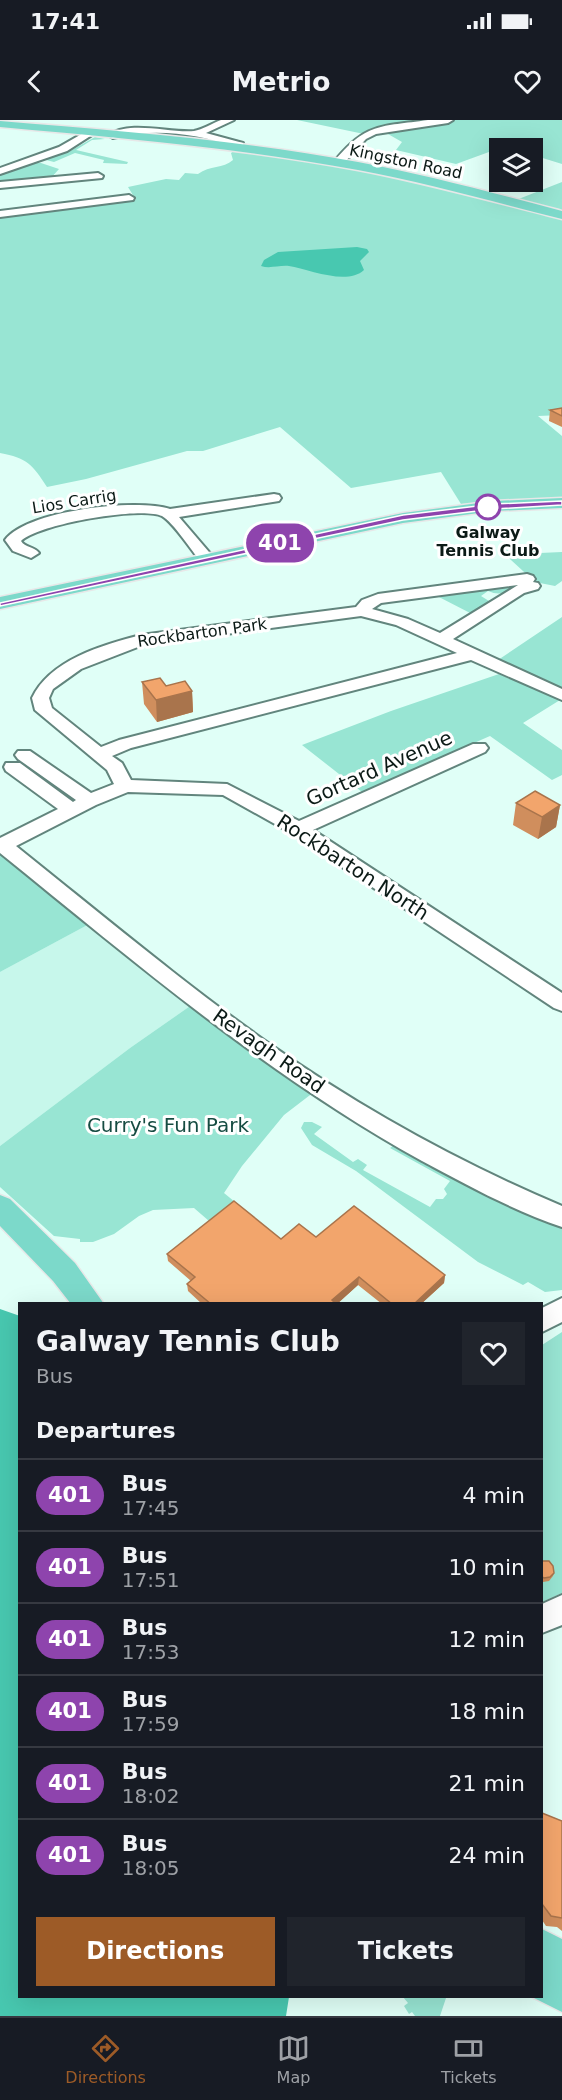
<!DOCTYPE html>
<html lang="en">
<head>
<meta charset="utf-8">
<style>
	body { margin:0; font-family:"DejaVu Sans",sans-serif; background:#20242c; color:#f1f3f6; height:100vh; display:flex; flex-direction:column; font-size:22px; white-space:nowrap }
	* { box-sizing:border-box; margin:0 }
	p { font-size:20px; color:#9ea1a6 }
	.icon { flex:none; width:33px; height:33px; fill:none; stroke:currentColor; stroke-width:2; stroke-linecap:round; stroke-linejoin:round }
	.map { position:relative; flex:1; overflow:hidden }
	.details { position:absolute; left:18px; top:1182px; width:525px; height:696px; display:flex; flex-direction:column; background:#171b24; border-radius:0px; box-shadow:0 6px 24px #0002 }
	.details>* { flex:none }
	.badge { padding:0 12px; border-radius:20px; font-size:21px; line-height:39px }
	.fabs { position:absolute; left:489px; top:18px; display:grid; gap:12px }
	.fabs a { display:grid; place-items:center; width:54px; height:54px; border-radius:0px; background:#171b24; box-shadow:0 6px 24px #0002; font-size:30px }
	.map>.badge { position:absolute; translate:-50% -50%; box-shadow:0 0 0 3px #fff }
	h2 { padding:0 18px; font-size:22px; line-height:54px }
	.round { display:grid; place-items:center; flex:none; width:63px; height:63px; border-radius:0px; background:#20242c }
	.head { display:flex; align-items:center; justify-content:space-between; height:102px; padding:0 18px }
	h1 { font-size:28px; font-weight:600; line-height:45px }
	.cta { display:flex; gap:12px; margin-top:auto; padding:12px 18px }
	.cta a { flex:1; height:69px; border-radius:0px; background:#9d5b27; color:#fff; font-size:24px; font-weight:600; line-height:69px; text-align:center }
	.cta a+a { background:#20242c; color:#f1f3f6 }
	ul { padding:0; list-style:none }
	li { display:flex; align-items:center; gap:18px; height:72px; padding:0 18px; border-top:2px solid #363941 }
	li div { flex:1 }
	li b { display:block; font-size:22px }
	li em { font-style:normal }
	li .badge { min-width:66px; font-weight:700; text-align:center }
	.status { display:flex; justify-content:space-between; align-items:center; height:42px; padding:0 30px; background:#171b24; direction:ltr }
	.status svg { height:16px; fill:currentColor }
	header { display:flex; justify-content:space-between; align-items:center; height:78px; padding:0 18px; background:#171b24; font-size:27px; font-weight:600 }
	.menu { display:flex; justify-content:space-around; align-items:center; height:84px; border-top:2px solid #363941; background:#171b24; font-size:16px; color:#9ea1a6 }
	.menu a { display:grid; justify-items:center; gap:3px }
	.menu .active { color:#9d5b27 }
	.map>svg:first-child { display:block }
</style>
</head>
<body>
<div class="status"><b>17:41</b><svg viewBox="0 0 49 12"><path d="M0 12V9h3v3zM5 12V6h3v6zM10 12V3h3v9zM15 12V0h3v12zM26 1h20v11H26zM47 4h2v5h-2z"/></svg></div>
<header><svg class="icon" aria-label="back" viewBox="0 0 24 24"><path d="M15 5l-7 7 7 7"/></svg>Metrio<svg class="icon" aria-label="heart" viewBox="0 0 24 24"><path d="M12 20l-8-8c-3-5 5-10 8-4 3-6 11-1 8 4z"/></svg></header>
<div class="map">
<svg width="562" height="1896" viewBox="0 0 562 1896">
	<rect width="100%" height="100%" fill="#e0fff7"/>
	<path fill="#c7f7eb" d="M93,802L193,884L130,928L0,1026V852Z"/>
	<path fill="#98e5d3" d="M297,0H562V44L533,35L532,28H500L456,44L396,30L402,22L381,10L364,14Z
		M95,17L105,19L92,20L76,30L128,42L127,44L103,43L104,40L75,33L54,42L46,40L67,30L70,31Z
		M235,30L371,51L562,98V295L538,296L562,316V378L461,384L441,352L351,368L280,307L203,331H187L86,359L47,367C32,344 27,338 0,333V96L136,80L128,67L166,59L179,60L185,53L198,54C210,45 223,49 233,40L231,33Z
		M34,43H41L59,49L51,58L0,64V53Z
		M562,62V93L516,80Z
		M525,427L540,433L562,432V461L555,466L535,462L500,430L506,429L518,438L526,439L531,437L523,431Z
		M515,466C505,473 500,476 488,471L481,476L489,481V483L472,494L437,476Z
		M562,497V569L498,540Z
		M499,554L560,580L523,603L562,630V655L552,660L490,616L362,672L302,625L391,591Z
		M0,730L93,802L0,852Z
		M193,884L314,972L284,995L242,1046L224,1073L235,1082L209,1101L194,1088L153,1090L139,1096L114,1114L93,1122H80V1119L54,1116L0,1067V1026L130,928Z
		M304,1002H312L322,1007L314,1014L353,1042L358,1039L367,1045L363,1050L430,1087L436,1079H443L447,1074L444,1069L450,1061L390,1028L397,1023L562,1106V1170L545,1172L528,1162L523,1165L478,1142L356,1051L312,1025L301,1008Z
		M562,1212V1473L542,1482V1225Z
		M442,1876L446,1878L440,1896H415L412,1892L409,1894L404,1886L408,1883L403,1877Z"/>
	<path fill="#48c8b0" d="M357,127L367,129L369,132L360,141L364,150C347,166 308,149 289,146C279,145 270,149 261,146L264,140L278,132Z
		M0,1189L20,1196V1876L289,1877L286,1896H0Z"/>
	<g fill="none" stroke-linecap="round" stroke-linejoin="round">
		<g stroke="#62857d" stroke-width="4">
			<path id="minor" d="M221,0H234L206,13L243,23L244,30H236L235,27C197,13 152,8 113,18L108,15C131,0 168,13 194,11C202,10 213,3 221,0Z
				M428,0H453L448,3L376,14L366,19L342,45L333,43C366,2 380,7 428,0Z
				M87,11L95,13L67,31L0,54V48L59,27Z
				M98,53L103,56L102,58L0,68V62Z
				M129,75L134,78L133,80L0,97V91Z
				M274,374L279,375L281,378L279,381L179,397L215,439L207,444L201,442C192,431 173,402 162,396C141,386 38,404 21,421C25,428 34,426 39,433L31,438L13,431L5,420C27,390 137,378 170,389Z
				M527,454L533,456L535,459L533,462L538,463L540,466L538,469L524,473L453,519L562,569V580L471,540L131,628L112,636L122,643L131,660L227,664L299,701L473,624H485L488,628L485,632L313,710L562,873V891L554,888L291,713L223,675L128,672L96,685L16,726C100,793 183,863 271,925C362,989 460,1043 562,1086V1107C514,1091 467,1065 422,1041C268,956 136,843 0,733V718L58,689L6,651L4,647L6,643H20L73,682L76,680L18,639L15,635L18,631H30L91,673L114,664L107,650L35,590L32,578C50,540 102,525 141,515L356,487L362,480L378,474ZM518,465L440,513L408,499L372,489L381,483ZM361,496L396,505L457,533L119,620L101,627L52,588L49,578L53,569L81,549L143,525Z
				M562,1178V1202L542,1212V1188Z
				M562,1475V1505L542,1513V1484Z"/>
		</g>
		<g stroke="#e7e8e8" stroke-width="3">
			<path id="major" d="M0,1C120,11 240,20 358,42C427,55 494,73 562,91V99C494,82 427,63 358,50C240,28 120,18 0,7Z
				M562,378V388L494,391L403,403L0,489V477L403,393L494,381Z
				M0,1075L10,1079L75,1143L104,1184H71L53,1161L0,1106Z
				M542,1809L562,1819V1892L530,1876H542Z"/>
		</g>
		<use href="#minor" fill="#fff" fill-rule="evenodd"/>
		<use href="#major" fill="#7cd9ca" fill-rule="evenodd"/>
	</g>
	<path fill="#d08e5d" d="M562,288V307L549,301L550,290Z
		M142,562L192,571L193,592L157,602L144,584Z
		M516,683L560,685L556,707L538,719L513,705Z
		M316,1117L445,1155L444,1163L421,1184H382L358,1165L337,1184H202L188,1171L187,1164L191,1161L168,1141L167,1134L281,1119Z
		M542,1441L554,1453L553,1456L549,1461L543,1462L542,1461Z
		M542,1693L562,1701V1811L557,1807L546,1806L542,1800Z"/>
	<path fill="#a9744c" d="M192,571L193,592L157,602L156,580Z
		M560,685L556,707L538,719L542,697Z
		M445,1155L444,1163L421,1184H414Z
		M359,1157L358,1165L337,1184H332V1180Z"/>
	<path fill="#f2a56c" stroke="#a9744c" stroke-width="1.5" d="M562,288V296L550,290Z
		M160,558L166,566L185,561L192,571L156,580L142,562Z
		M535,671L560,685L542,697L516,683Z
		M234,1081L281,1119L299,1104L316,1117L354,1086L445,1155L414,1184H392L359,1157L332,1180L334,1182L332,1184H211L187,1164L195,1157L167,1134Z
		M542,1441H549L553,1446L554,1453L550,1457L544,1458L542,1457Z
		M542,1693L562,1701V1798L551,1796L542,1784Z"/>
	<path fill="#8e44ad" stroke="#fff" stroke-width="1.5" d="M562,381V385L494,389L403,400L0,486V483L403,395L494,384Z"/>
	<circle fill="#fff" stroke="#8e44ad" stroke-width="3" cx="488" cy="387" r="12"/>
	<g text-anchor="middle" stroke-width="6" stroke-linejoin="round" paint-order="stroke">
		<g font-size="16" fill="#0b1a16" stroke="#fff">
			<text transform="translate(406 41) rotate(12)" y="6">Kingston Road</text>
			<text transform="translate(74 381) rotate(-9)" y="6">Lios Carrig</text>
			<text transform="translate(202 512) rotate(-8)" y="6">Rockbarton Park</text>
		</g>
		<g font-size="16" font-weight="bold" fill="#0b1a16" stroke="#fff">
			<text x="488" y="418">Galway<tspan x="488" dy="18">Tennis Club</tspan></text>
		</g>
		<g font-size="20" fill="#0b1a16" stroke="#fff">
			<text transform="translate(379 648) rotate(-24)" y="7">Gortard Avenue</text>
			<text transform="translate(353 747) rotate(33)" y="7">Rockbarton North</text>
			<text transform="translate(269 931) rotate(35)" y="7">Revagh Road</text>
		</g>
		<g font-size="20" fill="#164c42" stroke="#fff">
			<text x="168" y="1012">Curry's Fun Park</text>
		</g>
	</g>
</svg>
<div class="fabs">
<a><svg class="icon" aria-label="layers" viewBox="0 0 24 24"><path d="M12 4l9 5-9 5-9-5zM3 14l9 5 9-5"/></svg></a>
</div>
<b class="badge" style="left:280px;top:423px;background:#8e44ad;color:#fff">401</b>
<section class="details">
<div class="head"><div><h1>Galway Tennis Club</h1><p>Bus</p></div><a class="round"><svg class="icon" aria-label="heart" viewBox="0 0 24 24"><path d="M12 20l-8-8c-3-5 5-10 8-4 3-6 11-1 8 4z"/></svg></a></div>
<h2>Departures</h2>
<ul>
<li><span class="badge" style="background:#8e44ad;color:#fff">401</span><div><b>Bus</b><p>17:45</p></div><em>4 min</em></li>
<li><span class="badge" style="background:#8e44ad;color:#fff">401</span><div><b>Bus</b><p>17:51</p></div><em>10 min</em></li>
<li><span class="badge" style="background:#8e44ad;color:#fff">401</span><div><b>Bus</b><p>17:53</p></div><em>12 min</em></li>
<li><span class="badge" style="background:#8e44ad;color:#fff">401</span><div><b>Bus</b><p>17:59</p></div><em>18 min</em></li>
<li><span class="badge" style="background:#8e44ad;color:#fff">401</span><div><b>Bus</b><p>18:02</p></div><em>21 min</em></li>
<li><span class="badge" style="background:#8e44ad;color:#fff">401</span><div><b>Bus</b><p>18:05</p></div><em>24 min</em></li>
</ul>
<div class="cta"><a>Directions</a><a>Tickets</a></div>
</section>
</div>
<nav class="menu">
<a class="active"><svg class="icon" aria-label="directions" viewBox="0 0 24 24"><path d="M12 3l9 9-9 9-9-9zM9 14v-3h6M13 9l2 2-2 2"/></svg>Directions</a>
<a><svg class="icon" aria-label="map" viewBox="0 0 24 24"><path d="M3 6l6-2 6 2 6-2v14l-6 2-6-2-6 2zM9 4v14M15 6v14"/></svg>Map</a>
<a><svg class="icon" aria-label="tickets" viewBox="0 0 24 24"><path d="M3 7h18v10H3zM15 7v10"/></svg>Tickets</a>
</nav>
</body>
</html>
